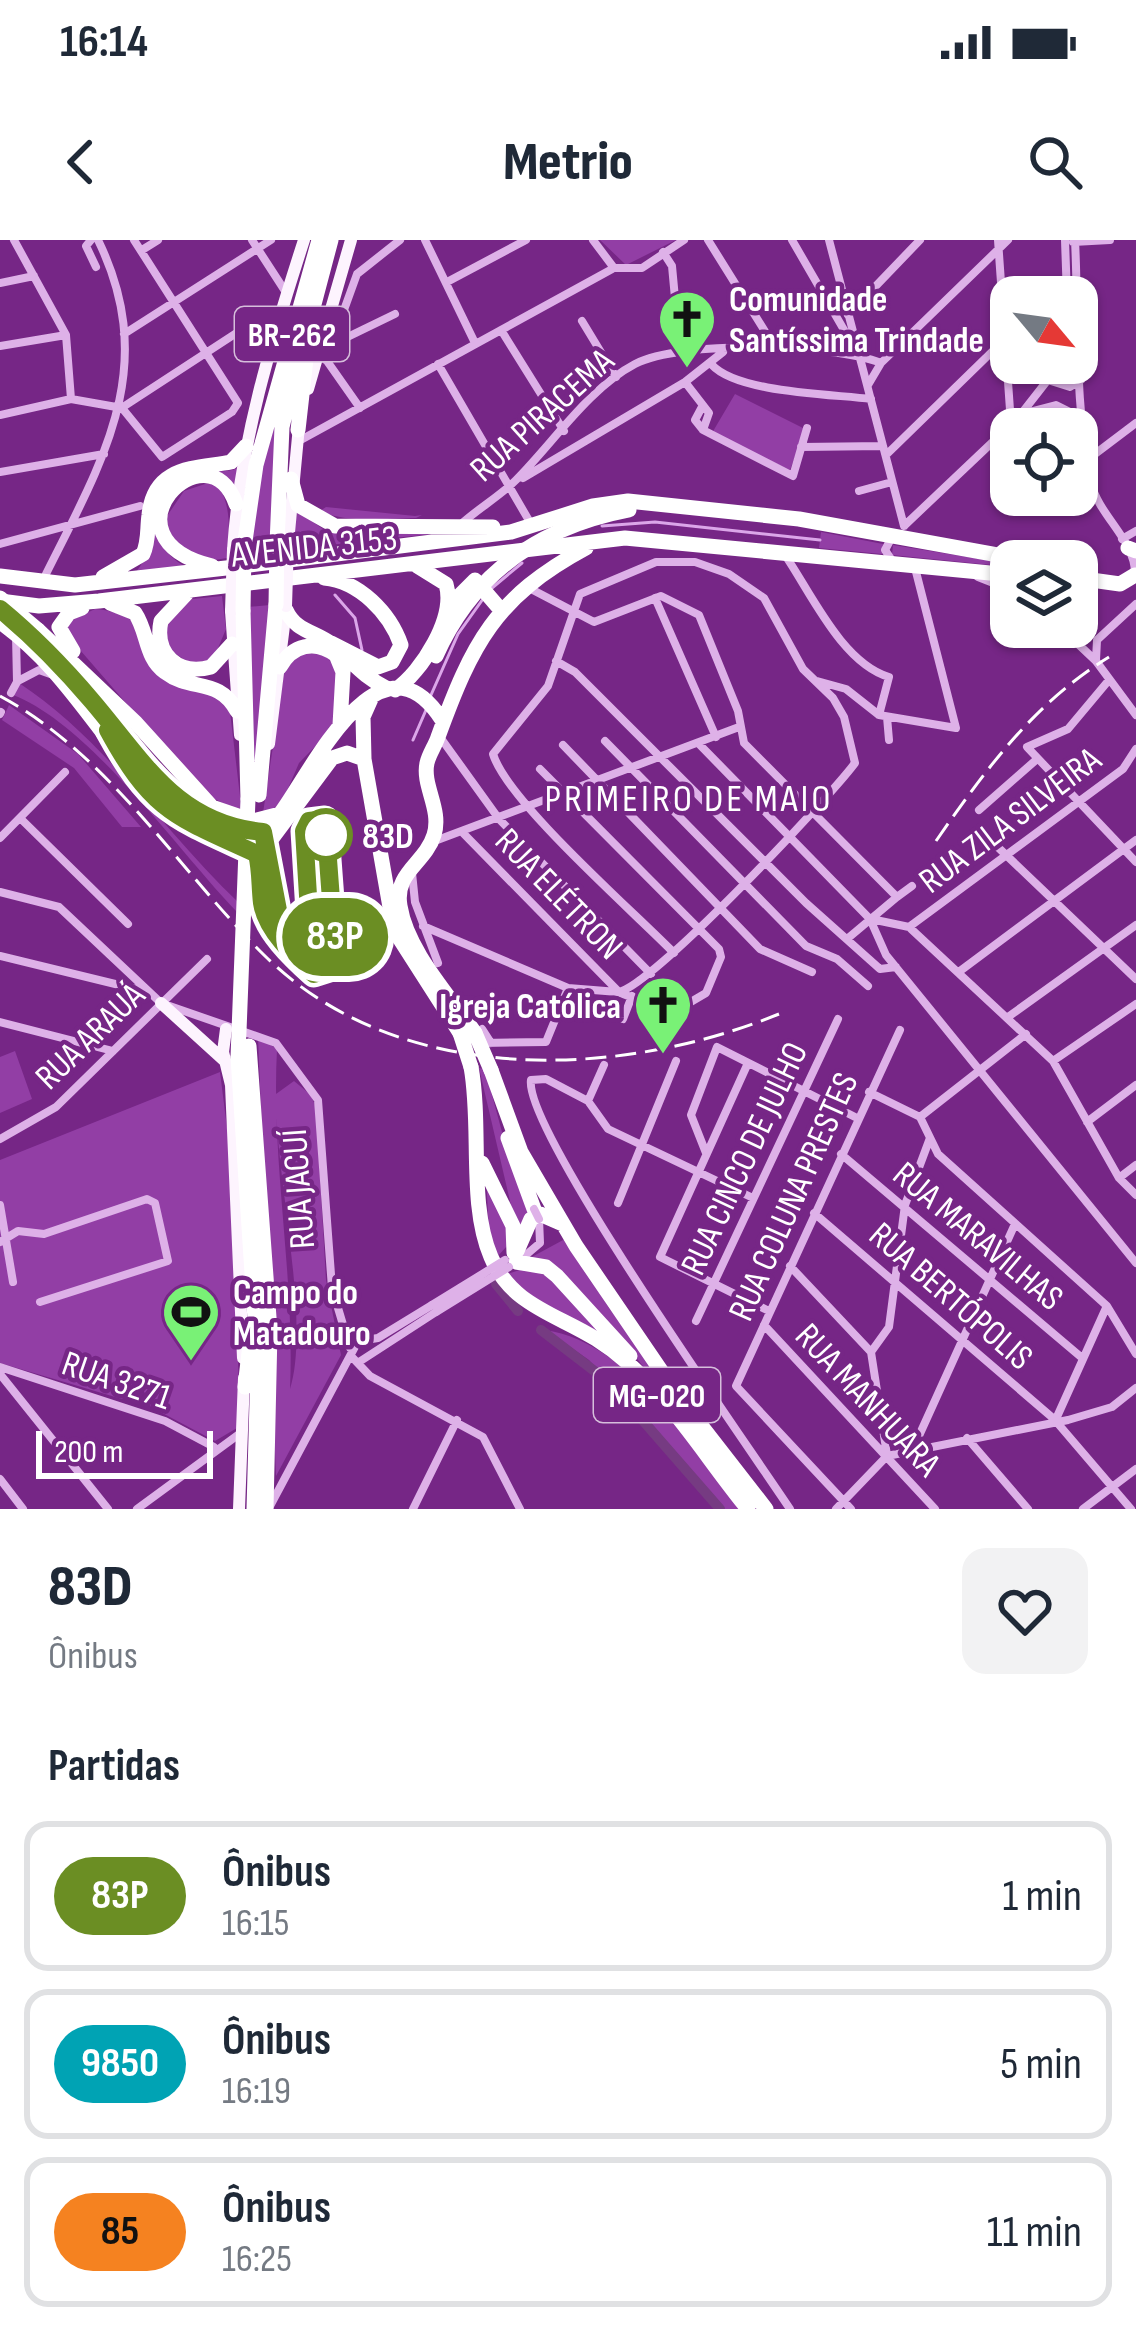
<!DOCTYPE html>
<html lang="pt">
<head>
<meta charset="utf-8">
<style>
	body { margin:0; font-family:"Sofia Sans Condensed",sans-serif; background:#f2f2f3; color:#1f2937; height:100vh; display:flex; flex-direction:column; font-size:45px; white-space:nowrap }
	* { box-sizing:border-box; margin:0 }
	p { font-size:39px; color:#747a83 }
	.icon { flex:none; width:66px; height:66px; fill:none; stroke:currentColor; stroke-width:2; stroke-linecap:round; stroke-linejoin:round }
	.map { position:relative; height:1269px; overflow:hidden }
	.sheet { display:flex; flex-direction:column; background:#fff; flex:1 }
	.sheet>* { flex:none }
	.badge { padding:0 24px; border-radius:39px; font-size:42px; line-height:78px }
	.needle { width:78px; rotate:119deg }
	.fabs { position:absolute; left:990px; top:36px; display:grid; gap:24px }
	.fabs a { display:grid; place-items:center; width:108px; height:108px; border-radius:24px; background:#fff; box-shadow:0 3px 9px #0004; font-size:60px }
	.scale { position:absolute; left:36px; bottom:30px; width:177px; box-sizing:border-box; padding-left:12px; border:6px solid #fff; border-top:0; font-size:33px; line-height:42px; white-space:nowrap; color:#fff; -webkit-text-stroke:9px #762686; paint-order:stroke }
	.map>.badge { position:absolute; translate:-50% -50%; box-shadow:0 0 0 6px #fff }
	h2 { padding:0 48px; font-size:45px; line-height:108px }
	.round { display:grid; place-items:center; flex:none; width:126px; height:126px; border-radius:24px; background:#f2f2f3 }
	.headline { display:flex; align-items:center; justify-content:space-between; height:204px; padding:0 48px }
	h1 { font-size:57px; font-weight:800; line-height:90px }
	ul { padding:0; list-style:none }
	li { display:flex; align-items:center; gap:36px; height:150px; margin:0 24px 18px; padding:0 24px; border:6px solid #e0e1e3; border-radius:24px }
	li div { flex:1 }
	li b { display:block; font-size:45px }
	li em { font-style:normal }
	li .badge { min-width:132px; font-weight:700; text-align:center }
	.status { display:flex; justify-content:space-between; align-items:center; height:84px; padding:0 60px; background:#fff; direction:ltr }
	.status svg { height:33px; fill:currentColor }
	header { display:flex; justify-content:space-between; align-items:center; height:156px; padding:0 48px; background:#fff; font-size:54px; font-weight:800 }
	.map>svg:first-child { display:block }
</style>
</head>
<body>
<div class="status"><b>16:14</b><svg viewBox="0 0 49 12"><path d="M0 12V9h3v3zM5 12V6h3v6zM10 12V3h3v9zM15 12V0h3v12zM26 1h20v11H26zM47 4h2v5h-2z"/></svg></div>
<header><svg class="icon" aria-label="back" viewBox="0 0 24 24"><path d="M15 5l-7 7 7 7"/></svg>Metrio<svg class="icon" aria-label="search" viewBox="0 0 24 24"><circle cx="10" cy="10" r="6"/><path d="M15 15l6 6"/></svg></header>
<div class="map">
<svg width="1136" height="1269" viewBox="0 0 1136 1269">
	<rect width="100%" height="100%" fill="#762686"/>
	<path fill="#923ea5" d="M600,0H676L626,25Z
		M286,137L271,301L248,305L257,236Z
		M735,154L805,189L790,230L712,193Z
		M238,228L234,249L207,233L169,247C149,279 153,307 184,326L134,334C163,305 141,256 181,235C200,226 219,236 238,228Z
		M208,243L219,246C232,270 229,291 227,318L202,322L170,304L167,276L184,251Z
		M326,267L415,276L422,275L416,278C386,278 348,284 320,271Z
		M297,271L326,291L450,292L292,309Z
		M821,292L883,304L882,314L819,308Z
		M893,305L1011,324V327L892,315Z
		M222,356L226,389L213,420L189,423L166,407L167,379L182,360Z
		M270,365L256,513L253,537L247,367Z
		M95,369C153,372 179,437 229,463L242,573L205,554L67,395L66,383Z
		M299,413L325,414L339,433L336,485L299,523L280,567L263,573L284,433Z
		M19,443C108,502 162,590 239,663L237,672C177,610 91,485 13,455Z
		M9,465L78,514L141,587H122L74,528L2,480Z
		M258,797L277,809C271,924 295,1035 290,1149C311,1081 275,935 276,854L294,841L311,855L316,868L326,1040L341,1115L276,1236Z
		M15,811L32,859L0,873V817Z
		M479,828L485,829L509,918L534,973L520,1004Z
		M220,832L230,912L240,1176L237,1188L215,1201L151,1167L143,1149L132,1147L122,1159L0,1123V920Z
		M486,935L507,983V1006L497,1017L489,994Z
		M565,999L609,1068L760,1269H754L631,1111L528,1019Z
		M526,1028L555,1039L619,1106L542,1065L507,1034Z
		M546,1090C634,1105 688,1204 740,1269H723L589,1120Z"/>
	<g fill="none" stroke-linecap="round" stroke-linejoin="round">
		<path stroke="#dba6e9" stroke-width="3" d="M602,286L655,282L820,300
			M492,348L522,323
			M335,355L355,378L362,410
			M431,455L458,394L483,359
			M413,500L426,470"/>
		<path stroke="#763b82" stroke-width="10" d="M496,1044L518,1071
			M541,1090L610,1143L720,1269"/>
		<path stroke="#deb1e8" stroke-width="8" d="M14,0L66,95L71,159L122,168
			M91,0L86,6L96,27
			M252,0L287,54
			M425,0L475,103
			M593,0L614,28
			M708,0L776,109
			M792,0L851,102
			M829,0L904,286
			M998,0L1011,184
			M1065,0L1067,57
			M1075,0C1079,79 1074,165 1091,243C1099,276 1135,300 1135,333
			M1073,2L1110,0
			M142,10L158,0
			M663,12L672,26L680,112
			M447,42L526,0
			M0,43L34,36
			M848,75L920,0
			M582,81L616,137
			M501,90L564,191
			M124,94L271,0
			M0,106L66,95
			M329,106L395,74
			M331,106L357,34L400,0
			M318,115L327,121L360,168
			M438,124L531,284
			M712,125C738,153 832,154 871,159
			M1051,141L1070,147L1081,140
			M685,142L709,173L703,190L695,180L703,165
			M868,145L881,123L1008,0
			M123,167L267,73
			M122,168L162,217L232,172L238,163L134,0
			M1029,172L1056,165L1074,174L1081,185
			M0,175L71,159
			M703,190L793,236L807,188
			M297,202L614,28H642L684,0
			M801,207L883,206
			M886,215L1003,101
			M1087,220L1136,183
			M0,232L104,214
			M523,238L685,142L723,112
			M859,251L892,242
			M905,285L1018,178L1061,123
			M459,286C477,269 499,257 516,240C553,203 589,148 635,124C681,100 833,104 881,123
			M1122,299L1136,291
			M0,304L140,266
			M785,315C811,353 842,423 889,437L879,475
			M893,322L885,310L893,295
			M46,334C103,220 160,127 98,0
			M978,337L1011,350
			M529,348L594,382L661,356L699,375L738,471L744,503L897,657L912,646
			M655,358L716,497
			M1060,387L1096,421L1136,475
			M1096,420L1097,400L1136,364
			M556,421L575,432L806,663L880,729L896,727
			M1109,440L1068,489L1027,507L1136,622
			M18,441L39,430L53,435
			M817,441L846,449L879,475L956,488L914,324
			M11,453L17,442L16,396
			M0,474L1,472
			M887,477L889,500
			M440,497L499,579L651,734
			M605,501L806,706L837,719L868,746
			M699,504L870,679L886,715L1136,1023
			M563,505L760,709L812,732
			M979,570L1036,520
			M20,578L128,684
			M463,593L617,750
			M983,593L1136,739
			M0,598L65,532
			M432,602L739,487
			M412,633L415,662L438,723
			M0,652L59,667L161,763L276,803L318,860L332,1048L350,1108
			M871,679L909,687L1053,821L1119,938L1136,955
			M423,686L568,748L618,752L672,773L706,753L721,717L719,709L540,529
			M909,687L1123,529L1136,509
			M847,699L897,657
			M0,716L148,752
			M960,731L1136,600
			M618,752C650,749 829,558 855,523L844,477L833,458L803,429L764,358L729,334L695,322H656L580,354L548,446L493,514C507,561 634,672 674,713
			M1008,777L1136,685
			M623,779L632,756
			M0,782L113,811
			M482,789L491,803
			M481,803L546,802L568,748
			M1053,821L1136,764
			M748,823L660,1017L769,1071
			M869,852L920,877L938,914L1107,1066L1136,1114
			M588,861L604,825
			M920,877L1026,794
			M1087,882L1136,845
			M0,899L56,867L207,719
			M706,913L691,875L717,807L857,878
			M841,914L1081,1117
			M1119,938L1136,925
			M753,958L608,889L588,861L546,839L531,840C523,889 749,1207 790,1269
			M618,963L676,821
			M0,965L13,1042
			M814,973L1054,1179L1131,1269
			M0,1002L18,991L44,994L147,959L155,963L168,1021L40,1062
			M520,1020L540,1003L539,979
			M790,1026L871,1112
			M696,1081L838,779
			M764,1085L935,1269
			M359,1101L378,1098L432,1065
			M871,1112L889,1087L905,965L930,898
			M871,1112L887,1215
			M351,1116L370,1136L483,1197L520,1269
			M359,1122L436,1072
			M0,1127L165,1181L214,1207
			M0,1134L108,1269
			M1056,1179L1106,1068
			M967,1198L1028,1269
			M913,1209L1015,984
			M0,1239L23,1269
			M269,1268L358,1101
			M137,1269L242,1192
			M413,1269L457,1180
			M836,1269L887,1216L1068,1180L1112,1167L1136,1148
			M851,1269L736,1146L900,790
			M1083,1269L1136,1229"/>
		<path stroke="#fdf4fe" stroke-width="12" d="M308,149L351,0
			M288,303L299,186
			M233,310C240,203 271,102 304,0
			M231,371L240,495
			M269,504L286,370
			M161,763L226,822
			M226,789L223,812L231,845L243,1118
			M239,1269L244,1138"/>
		<path stroke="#fff" stroke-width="15" d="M313,68L331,0
			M298,190L307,110
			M291,239L298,265L335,286L493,287
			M277,304L282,187L314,58
			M244,308L256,225L319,0
			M1128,308L1136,311
			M212,326C95,297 208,183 236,264
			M0,336L75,345L226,328L511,292L593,266L628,261L799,279L1031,321
			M103,337L143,314C149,301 147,289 149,275C154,225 195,229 231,222L246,206
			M324,338C359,341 390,373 401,405L392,422L378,427L331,403
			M1077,338L1120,344L1135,335
			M188,352L161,381C154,414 178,436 211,427L232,404
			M0,361L39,366L99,361L625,298L1011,335
			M110,363L135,373C148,392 145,418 165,432C191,452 219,437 237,471
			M450,365L475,340L500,369
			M286,370C296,392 315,391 333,405C353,422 363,437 388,449
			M243,371L248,559
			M0,382C101,454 124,574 254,611L273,597L332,518L347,513L364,519L394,690L460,793
			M38,390L136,483L212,567L253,581L280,574C309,537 379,382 442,480
			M73,411L59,387L69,373L82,368
			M280,427C292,405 315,399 336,415L343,432L340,485
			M395,450C422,432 456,377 446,344L417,326
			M364,519L363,477L371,459
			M259,555L276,365
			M475,793C450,756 407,711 400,666C394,632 425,624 434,595C442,569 422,546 427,523C429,514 435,506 438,497C472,404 495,357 586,308
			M249,806L270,1091L266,1269
			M238,817L258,1126L254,1269
			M471,827C482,887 468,964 491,1017C511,1065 556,1074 596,1099C660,1139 701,1212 748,1269
			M491,830L521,912L576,1006L679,1157L766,1269
			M508,898L534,969
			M482,923L513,986L514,1013
			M517,1011L531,979L540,974L563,984
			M516,1022L546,1027L557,1036L630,1116
			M245,1147L250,1104"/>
		<path stroke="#fff" stroke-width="3" stroke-dasharray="21 9" stroke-linecap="butt" d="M0,456C110,515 178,630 265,716C398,847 617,840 779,774
			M936,601C986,529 1034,463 1109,417"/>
		<path stroke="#deb1e8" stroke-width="8" d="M534,969L539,979
			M432,1065L505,1020
			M436,1072L509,1027"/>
		<path stroke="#fdf4fe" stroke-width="12" d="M286,366L288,303
			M231,371L233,310"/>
		<path stroke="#fff" stroke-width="15" d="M0,358L38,390
			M276,365L277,304
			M243,371L244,308
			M436,416C473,333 540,287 629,270
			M460,793L471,827
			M475,793L491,830
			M238,817L248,559"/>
	</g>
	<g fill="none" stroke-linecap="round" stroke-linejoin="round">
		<g stroke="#fff" stroke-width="27">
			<path id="line" d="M0,369C34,397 64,428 92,461C144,522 177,584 263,592L281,686L298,698L310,688L304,591L309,581L325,579L336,727L314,734C294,716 266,690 262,663C260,646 261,630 257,614C177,577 153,573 108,490"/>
		</g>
		<use href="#line" stroke="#6b8e23" stroke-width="18"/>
	</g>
	<defs>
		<g id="church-pin" transform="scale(3)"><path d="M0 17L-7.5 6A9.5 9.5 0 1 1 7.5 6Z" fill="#79f176" stroke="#762686"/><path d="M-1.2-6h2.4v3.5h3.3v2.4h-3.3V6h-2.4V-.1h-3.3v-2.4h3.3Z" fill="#111"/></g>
		<g id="stadium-pin" transform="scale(3)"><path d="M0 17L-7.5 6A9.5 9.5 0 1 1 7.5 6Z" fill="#79f176" stroke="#762686"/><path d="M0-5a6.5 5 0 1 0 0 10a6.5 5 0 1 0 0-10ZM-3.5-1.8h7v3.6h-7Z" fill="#111"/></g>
	</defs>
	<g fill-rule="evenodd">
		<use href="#church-pin" x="687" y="79"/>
		<use href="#church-pin" x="663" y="765"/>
		<use href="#stadium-pin" x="191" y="1072"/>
	</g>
	<circle fill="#fff" stroke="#6b8e23" stroke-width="6" cx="326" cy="595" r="24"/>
	<g text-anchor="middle" stroke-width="9" stroke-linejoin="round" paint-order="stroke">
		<g fill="#762686" stroke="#d6bedb" stroke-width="3">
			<rect x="235" y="67" width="114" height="54" rx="9"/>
			<rect x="594" y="1128" width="126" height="54" rx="9"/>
		</g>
		<g font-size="33" font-weight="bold" fill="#fff">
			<text x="292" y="106">BR-262</text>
			<text x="657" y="1167">MG-020</text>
		</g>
		<g font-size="36" font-weight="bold" fill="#fff" stroke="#762686" text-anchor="start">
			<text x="729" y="71">Comunidade<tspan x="729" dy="41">Santíssima Trindade</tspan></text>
			<text x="621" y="778" text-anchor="end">Igreja Católica</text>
			<text x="233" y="1064">Campo do<tspan x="233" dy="41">Matadouro</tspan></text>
		</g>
		<g font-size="36" fill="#fff" stroke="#762686">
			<text transform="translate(541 174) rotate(-42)" y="13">RUA PIRACEMA</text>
			<text transform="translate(314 305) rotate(-6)" y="13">AVENIDA 3153</text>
			<text transform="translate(1009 579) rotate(-37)" y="13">RUA ZILA SILVEIRA</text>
			<text transform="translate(560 653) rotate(46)" y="13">RUA ELÉTRON</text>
			<text transform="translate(89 795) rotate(-44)" y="13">RUA ARAUÁ</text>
			<text transform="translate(743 918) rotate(-65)" y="13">RUA CINCO DE JULHO</text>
			<text transform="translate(297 949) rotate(-94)" y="13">RUA JACUÍ</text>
			<text transform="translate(792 956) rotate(-66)" y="13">RUA COLUNA PRESTES</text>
			<text transform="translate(979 995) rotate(40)" y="13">RUA MARAVILHAS</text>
			<text transform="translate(952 1055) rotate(41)" y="13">RUA BERTÓPOLIS</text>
			<text transform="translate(117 1139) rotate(19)" y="13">RUA 3271</text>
			<text transform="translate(869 1159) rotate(47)" y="13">RUA MANHUARA</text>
		</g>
		<g font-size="36" font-weight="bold" fill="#fff" stroke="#762686" text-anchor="start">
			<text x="362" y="608">83D</text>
		</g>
		<g font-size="39" letter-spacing="3" fill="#fff" stroke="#762686">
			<text x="689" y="571">PRIMEIRO DE MAIO</text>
		</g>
	</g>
</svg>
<div class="fabs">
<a><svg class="needle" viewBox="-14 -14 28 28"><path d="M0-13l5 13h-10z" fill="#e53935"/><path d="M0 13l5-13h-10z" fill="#747a83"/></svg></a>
<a><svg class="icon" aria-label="locate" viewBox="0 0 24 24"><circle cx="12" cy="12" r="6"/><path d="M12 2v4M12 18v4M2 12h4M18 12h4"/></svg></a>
<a><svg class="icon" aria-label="layers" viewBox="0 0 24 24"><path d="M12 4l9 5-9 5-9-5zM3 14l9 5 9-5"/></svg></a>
</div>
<div class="scale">200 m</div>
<b class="badge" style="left:335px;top:697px;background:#6b8e23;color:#fff">83P</b>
</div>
<section class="sheet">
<div class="headline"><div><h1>83D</h1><p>Ônibus</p></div><a class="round"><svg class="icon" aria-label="heart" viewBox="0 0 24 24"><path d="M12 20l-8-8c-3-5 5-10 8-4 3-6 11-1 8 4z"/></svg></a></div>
<h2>Partidas</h2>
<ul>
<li><span class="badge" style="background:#6b8e23;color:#fff">83P</span><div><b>Ônibus</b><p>16:15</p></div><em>1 min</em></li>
<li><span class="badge" style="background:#00a3b4;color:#fff">9850</span><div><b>Ônibus</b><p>16:19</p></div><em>5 min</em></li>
<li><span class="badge" style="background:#f58220;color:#111">85</span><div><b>Ônibus</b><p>16:25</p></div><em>11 min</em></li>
</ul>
</section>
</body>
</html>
